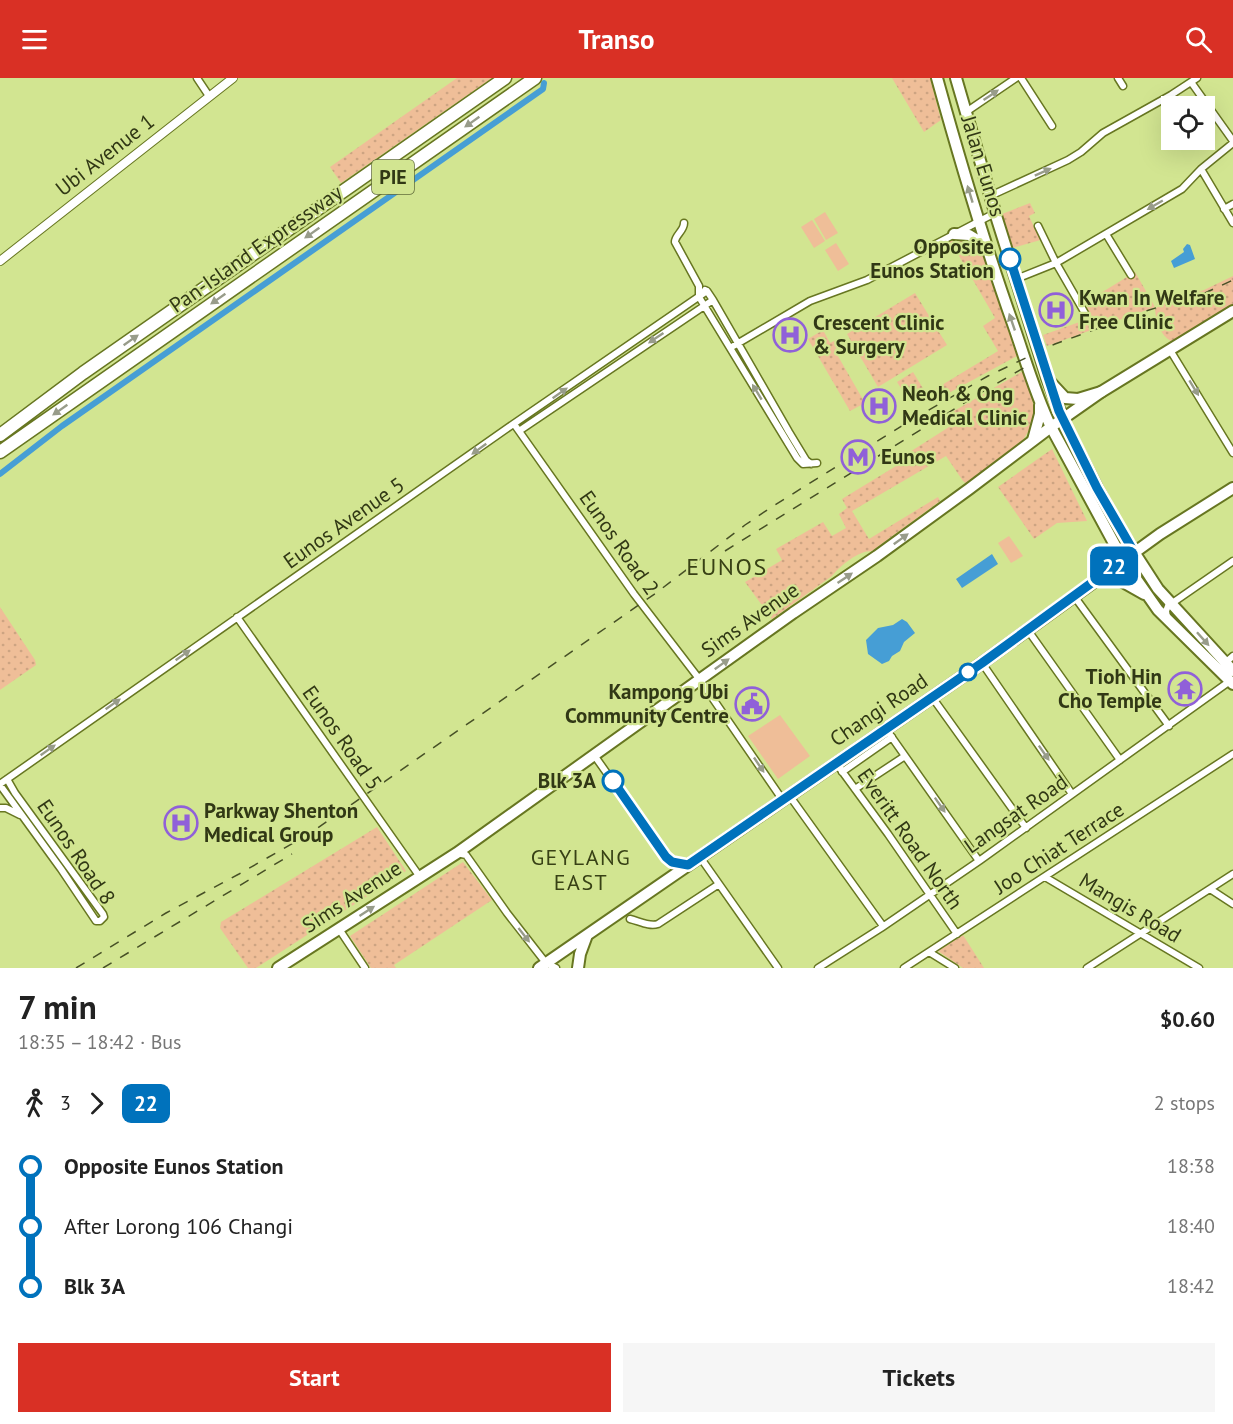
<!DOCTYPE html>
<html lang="en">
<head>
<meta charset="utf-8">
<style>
	body { margin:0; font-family:"PT Sans",sans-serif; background:#f6f6f6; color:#222; height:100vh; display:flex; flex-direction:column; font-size:22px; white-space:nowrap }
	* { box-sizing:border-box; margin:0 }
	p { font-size:20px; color:#767676 }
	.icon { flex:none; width:33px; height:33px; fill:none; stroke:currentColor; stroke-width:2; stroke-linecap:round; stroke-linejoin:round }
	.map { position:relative; height:890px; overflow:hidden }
	.panel { display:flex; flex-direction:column; background:#fff; flex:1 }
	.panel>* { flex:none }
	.badge { padding:0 12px; border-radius:9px; font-size:21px; line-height:39px }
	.controls { position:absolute; left:1161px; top:18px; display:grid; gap:12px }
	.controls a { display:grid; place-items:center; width:54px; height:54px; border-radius:0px; background:#fff; box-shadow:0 6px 24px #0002; font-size:30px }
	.map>.badge { position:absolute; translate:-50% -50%; box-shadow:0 0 0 3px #fff }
	.legs { display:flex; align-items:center; gap:9px; height:66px; padding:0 18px; font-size:20px }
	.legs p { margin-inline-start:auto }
	.summary { display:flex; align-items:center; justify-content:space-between; height:102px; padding:0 18px }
	h1 { font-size:33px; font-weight:700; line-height:45px }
	.primary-button { display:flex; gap:12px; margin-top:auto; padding:12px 18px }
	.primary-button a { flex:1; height:69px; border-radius:0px; background:#d93025; color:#fff; font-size:24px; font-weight:700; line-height:69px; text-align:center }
	.primary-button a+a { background:#f6f6f6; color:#222 }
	ul { padding:0 18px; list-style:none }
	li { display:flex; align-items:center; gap:21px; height:60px; font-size:22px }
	li i { display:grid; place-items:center; width:9px; height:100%; margin:0 8px; background:currentColor }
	li i::after { content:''; width:15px; height:15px; margin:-8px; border:4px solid; border-radius:50%; background:#fff }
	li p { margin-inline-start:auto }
	li:first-child i { background:linear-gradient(#0000 50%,currentColor 0) }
	li:last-child i { background:linear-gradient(currentColor 50%,#0000 0) }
	header { display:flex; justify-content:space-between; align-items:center; height:78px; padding:0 18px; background:#d93025; color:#fff; font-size:27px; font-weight:700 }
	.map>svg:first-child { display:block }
</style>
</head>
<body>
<header><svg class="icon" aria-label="menu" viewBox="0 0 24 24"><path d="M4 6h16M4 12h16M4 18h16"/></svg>Transo<svg class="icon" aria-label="search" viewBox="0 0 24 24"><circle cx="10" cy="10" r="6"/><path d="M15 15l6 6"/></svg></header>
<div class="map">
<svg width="1233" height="890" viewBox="0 0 1233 890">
	<defs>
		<pattern id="grass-dots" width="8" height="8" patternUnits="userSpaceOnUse" patternTransform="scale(1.5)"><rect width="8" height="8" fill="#efbe98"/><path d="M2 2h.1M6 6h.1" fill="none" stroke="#cda482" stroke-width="1.8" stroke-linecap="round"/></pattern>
	</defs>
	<rect width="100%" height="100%" fill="#d2e591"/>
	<path fill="url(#grass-dots)" d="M457,0H492L341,105L330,89Z
		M892,0H930L941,42L924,54Z
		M1030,125L1035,135L1029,138L1034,149L1037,148L1044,161L1012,170L1002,136Z
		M958,158H963L982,169L1019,277L945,317L941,312L934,316L932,313L998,273L983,248L995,240L955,171L941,179L936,170Z
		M1135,194L1155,229L1047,268L1043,257L1085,242L1081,232L1098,223L1096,218Z
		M1233,198V226L1176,261L1171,263C1160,257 1156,243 1155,231L1163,225L1204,212Z
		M915,215L947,267L878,309L847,256Z
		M823,252L830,265L840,260L844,267L835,273L865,325L850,333L808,261Z
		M1025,292C1030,306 1037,331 1031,347C1021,374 991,390 968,407L963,403L946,378L852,433L869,461L938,419L940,423L872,473C858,473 841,487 832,498L772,541L745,504L782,482L776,471L823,444L832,458L846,450L839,436L847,430L842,421L896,388L894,384L960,342L954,333Z
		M913,294L924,312L908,321L897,304Z
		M1052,371L1087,443L1057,445L1034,461L998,409Z
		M0,529L35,582L36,587L0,612Z
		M377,749L406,793L256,890H248L220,850L221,844Z
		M463,784L492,822L394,887L396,890H371L350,858Z
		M963,857L984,890H963L938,873Z"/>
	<path fill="#efbe98" d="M825,134L838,155L826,162L814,141Z
		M812,142L825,163L814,170L801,149Z
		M836,165L849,186L838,193L825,172Z
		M1009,458L1023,478L1011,485L998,465Z
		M780,637L810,678L778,701L748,658Z"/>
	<path fill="#469ed5" d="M1187,166L1190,167L1195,181L1174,190L1171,183L1184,174L1183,171Z
		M992,476L998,486L962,510L956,501Z
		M902,541L907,544L915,555L904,564L900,573L892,578L889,583L882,586L868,576L866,562L878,550L893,547Z"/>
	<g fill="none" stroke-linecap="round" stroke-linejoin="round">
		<path stroke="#469ed5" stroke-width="6" d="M0,396L62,348L543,11L544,5"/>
		<g stroke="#677621" stroke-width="9">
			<path id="minor" d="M197,0L209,18
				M1021,0L1052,48
				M1118,0L1123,8
				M1191,4L1233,63
				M966,34L1016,0
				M1201,91L1233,145
				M990,118L1068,82L1081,74L1103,55L1171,17L1197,0
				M1224,131L1233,126
				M684,145C684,153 675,157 675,164L699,208V219L797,380L803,386L817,385
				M1038,148L1056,185L1086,237
				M1106,156L1131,197
				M1016,201L1056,185L1182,111L1201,91L1233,65
				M705,212L707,213L713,222L789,354L806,382L811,386
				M730,270L810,223L867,202L995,135
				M1170,272L1233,375
				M514,346L634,516L700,602L782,721
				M519,353L713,222
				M1074,518L1169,648
				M237,539L420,799
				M1167,540L1166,533L1168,528L1233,483
				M1027,551L1120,682
				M982,585L1072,716
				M1225,585L1233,578
				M932,619L1026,750
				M886,651L979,783
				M594,677L666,779L672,784L687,787
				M836,685L888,756L957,856
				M842,694L892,659
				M0,706L509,349L707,213
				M0,707L61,791L94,840L96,843H100L104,839L103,836L15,715L7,701
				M855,711L905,678
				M789,717L883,848
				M0,730H6L20,737
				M457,775L466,777L507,835L546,885L556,890
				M700,779L778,890
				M1045,799L1199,890
				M1210,811L1233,826
				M630,841C639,843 649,849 658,846L719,806
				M339,851L365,890
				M929,874L955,890
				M818,890L881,850L979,783L1230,603
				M904,890L1233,676
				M1087,890L1233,796"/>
		</g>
		<g stroke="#677621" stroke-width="10">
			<path id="tertiary" d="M0,183L233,0"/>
		</g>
		<g stroke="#677621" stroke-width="14">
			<path id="primary" d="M278,890L457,775L793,535L877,478L969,411L1051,349L1101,314L1233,233
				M539,890L982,585L1160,456L1233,410
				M578,890L580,876L587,857"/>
		</g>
		<g stroke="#677621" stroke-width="14">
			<path id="trunk" d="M937,0C960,83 984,165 1013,246C1025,280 1035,316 1051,349L1123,482L1158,532L1233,606
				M956,0L997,141L1047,300L1066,349L1097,410L1116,445L1134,474L1158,511L1233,593
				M954,156L969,157L987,168
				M1051,305L1065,320L1078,321L1101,314
				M1033,362L1040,336V327
				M1098,500L1121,503L1144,516"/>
		</g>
		<g stroke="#677621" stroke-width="15">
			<path id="motorway" d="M0,357L83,295L505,0
				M0,374L535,0"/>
		</g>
		<use href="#minor" stroke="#fff" stroke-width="6"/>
		<use href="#tertiary" stroke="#fff" stroke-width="8"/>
		<use href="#primary" stroke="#fff" stroke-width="10"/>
		<use href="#trunk" stroke="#fff" stroke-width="10"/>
		<use href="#motorway" stroke="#fff" stroke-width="12"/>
		<path stroke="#475026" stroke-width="1.5" stroke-dasharray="10 10" stroke-linecap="butt" d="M725,473L977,317L1032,285
			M76,890L166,835L239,796L309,756L656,515L745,447L770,430L908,344L988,298L1055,266L1149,232L1205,215L1233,202
			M103,890L292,776"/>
	</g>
	<defs><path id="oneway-solid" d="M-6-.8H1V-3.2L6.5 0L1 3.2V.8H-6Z" transform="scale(1.5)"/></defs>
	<g fill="#989c8a">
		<use href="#oneway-solid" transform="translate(991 17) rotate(-34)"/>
		<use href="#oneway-solid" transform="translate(472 44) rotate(145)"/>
		<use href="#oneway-solid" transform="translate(1043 94) rotate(-24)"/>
		<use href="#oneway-solid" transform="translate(970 116) rotate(-107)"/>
		<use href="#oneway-solid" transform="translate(1155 127) rotate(150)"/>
		<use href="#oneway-solid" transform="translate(312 155) rotate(145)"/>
		<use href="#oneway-solid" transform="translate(218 221) rotate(145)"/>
		<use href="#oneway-solid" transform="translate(1012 244) rotate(-109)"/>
		<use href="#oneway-solid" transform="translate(656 260) rotate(146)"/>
		<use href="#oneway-solid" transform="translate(131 262) rotate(-35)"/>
		<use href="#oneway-solid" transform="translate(1194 310) rotate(59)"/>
		<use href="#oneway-solid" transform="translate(757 314) rotate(-121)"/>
		<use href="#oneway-solid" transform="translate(560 315) rotate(-35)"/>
		<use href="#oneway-solid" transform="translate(60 332) rotate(145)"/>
		<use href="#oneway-solid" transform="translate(479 371) rotate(144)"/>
		<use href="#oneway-solid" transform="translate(901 461) rotate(-36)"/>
		<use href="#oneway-solid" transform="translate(845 500) rotate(-34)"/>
		<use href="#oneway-solid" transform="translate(1203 561) rotate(48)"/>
		<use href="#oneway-solid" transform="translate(183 577) rotate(-35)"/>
		<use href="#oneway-solid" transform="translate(722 586) rotate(-36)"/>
		<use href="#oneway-solid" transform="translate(113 626) rotate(-35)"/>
		<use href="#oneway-solid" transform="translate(48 672) rotate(-35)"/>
		<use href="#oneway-solid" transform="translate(1044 675) rotate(55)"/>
		<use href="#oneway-solid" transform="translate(759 687) rotate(56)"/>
		<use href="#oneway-solid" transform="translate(940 727) rotate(55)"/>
		<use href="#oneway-solid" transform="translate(367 833) rotate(-33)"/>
		<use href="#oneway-solid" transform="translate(524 857) rotate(52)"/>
	</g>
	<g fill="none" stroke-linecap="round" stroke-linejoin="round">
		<g stroke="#fff" stroke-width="14">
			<path id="line-1" d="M613,703L666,779L672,784L688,787L982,585L1134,474L1097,410L1059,333L1010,181"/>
		</g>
		<use href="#line-1" stroke="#0072bc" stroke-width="9"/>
	</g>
	<defs>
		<g id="hospital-ring" transform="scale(1.725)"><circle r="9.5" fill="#d2e591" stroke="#9060d9" stroke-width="1.5"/><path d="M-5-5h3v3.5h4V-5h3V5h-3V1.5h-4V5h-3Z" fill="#9060d9"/></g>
		<g id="metro-ring" transform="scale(1.725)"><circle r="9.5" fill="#d2e591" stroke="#9060d9" stroke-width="1.5"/><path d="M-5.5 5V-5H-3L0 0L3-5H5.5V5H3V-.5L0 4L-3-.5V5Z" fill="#9060d9"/></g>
		<g id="temple-ring" transform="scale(1.725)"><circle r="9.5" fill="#d2e591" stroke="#9060d9" stroke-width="1.5"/><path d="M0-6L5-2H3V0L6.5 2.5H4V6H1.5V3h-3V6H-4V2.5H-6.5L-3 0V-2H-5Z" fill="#9060d9"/></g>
		<g id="civic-ring" transform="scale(1.725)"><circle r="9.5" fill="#d2e591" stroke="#9060d9" stroke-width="1.5"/><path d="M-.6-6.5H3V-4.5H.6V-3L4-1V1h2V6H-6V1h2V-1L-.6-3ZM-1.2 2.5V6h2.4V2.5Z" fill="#9060d9"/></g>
	</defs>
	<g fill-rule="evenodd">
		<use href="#hospital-ring" x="1056" y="232"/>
		<use href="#hospital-ring" x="790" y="257"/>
		<use href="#hospital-ring" x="879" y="328"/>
		<use href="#metro-ring" x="858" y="379"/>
		<use href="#temple-ring" x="1185" y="611"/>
		<use href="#civic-ring" x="752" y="626"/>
		<use href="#hospital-ring" x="181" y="745"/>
	</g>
	<g fill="#fff" stroke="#0072bc" stroke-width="3">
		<circle cx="1010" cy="181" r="10"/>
		<circle cx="968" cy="594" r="8"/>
		<circle cx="613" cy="703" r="10"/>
	</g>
	<g text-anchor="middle" stroke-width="4.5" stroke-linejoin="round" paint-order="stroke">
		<rect fill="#d2e591" stroke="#616c3a" stroke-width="1.5" x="372" y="82" width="42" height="34" rx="4.5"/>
		<g font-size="20" font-weight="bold" fill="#313815">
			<text x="393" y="106">PIE</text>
		</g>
		<g font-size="21" fill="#313815" stroke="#d2e591">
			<text transform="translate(105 77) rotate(-38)" y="7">Ubi Avenue 1</text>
			<text transform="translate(983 88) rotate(73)" y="7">Jalan Eunos</text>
			<text transform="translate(256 171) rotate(-35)" y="7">Pan-Island Expressway</text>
			<text transform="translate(344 445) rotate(-35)" y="7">Eunos Avenue 5</text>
			<text transform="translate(619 465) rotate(55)" y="7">Eunos Road 2</text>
			<text transform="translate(750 542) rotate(-35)" y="7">Sims Avenue</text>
			<text transform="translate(879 632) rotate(-34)" y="7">Changi Road</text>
			<text transform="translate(342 660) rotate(55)" y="7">Eunos Road 5</text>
			<text transform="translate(1016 736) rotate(-35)" y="7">Langsat Road</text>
			<text transform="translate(910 761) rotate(55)" y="7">Everitt Road North</text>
			<text transform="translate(1059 770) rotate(-33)" y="7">Joo Chiat Terrace</text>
			<text transform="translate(76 774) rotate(56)" y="7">Eunos Road 8</text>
			<text transform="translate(352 819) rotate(-33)" y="7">Sims Avenue</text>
			<text transform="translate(1130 830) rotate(31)" y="7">Mangis Road</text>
		</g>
		<g font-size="21" font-weight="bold" fill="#313815" stroke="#d2e591" text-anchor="end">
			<text x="994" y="176">Opposite<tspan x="994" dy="24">Eunos Station</tspan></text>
			<text x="596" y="710">Blk 3A</text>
		</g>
		<g font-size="21" font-weight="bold" fill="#313815" stroke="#d2e591" text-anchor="start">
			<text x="1079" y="227">Kwan In Welfare<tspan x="1079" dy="24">Free Clinic</tspan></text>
			<text x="813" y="252">Crescent Clinic<tspan x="813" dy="24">&amp; Surgery</tspan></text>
			<text x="902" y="323">Neoh &amp; Ong<tspan x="902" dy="24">Medical Clinic</tspan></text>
			<text x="881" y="386">Eunos</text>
			<text x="1162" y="606" text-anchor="end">Tioh Hin<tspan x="1162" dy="24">Cho Temple</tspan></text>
			<text x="729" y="621" text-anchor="end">Kampong Ubi<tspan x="729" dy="24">Community Centre</tspan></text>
			<text x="204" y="740">Parkway Shenton<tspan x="204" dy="24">Medical Group</tspan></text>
		</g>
		<g font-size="22" letter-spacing="1.5" fill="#384115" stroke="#d2e591">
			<text x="581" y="787">GEYLANG<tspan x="581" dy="25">EAST</tspan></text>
		</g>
		<g font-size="24" letter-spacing="1.5" fill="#384115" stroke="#d2e591">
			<text x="727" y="497">EUNOS</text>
		</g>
	</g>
</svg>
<div class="controls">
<a><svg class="icon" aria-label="locate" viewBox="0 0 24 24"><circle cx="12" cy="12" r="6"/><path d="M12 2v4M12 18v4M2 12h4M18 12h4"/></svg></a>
</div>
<b class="badge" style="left:1114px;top:488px;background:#0072bc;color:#fff">22</b>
</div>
<section class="panel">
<div class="summary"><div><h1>7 min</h1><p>18:35 – 18:42 · Bus</p></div><b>$0.60</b></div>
<div class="legs"><svg class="icon" aria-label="walk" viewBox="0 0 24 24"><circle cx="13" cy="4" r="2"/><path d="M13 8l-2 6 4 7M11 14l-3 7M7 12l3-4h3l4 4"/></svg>3<svg class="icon" aria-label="forward" viewBox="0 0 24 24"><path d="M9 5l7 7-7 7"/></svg><b class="badge" style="background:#0072bc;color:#fff">22</b><p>2 stops</p></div>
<ul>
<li><i style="color:#0072bc"></i><b>Opposite Eunos Station</b><p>18:38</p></li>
<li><i style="color:#0072bc"></i><span>After Lorong 106 Changi</span><p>18:40</p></li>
<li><i style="color:#0072bc"></i><b>Blk 3A</b><p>18:42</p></li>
</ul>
<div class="primary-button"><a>Start</a><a>Tickets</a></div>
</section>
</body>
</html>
